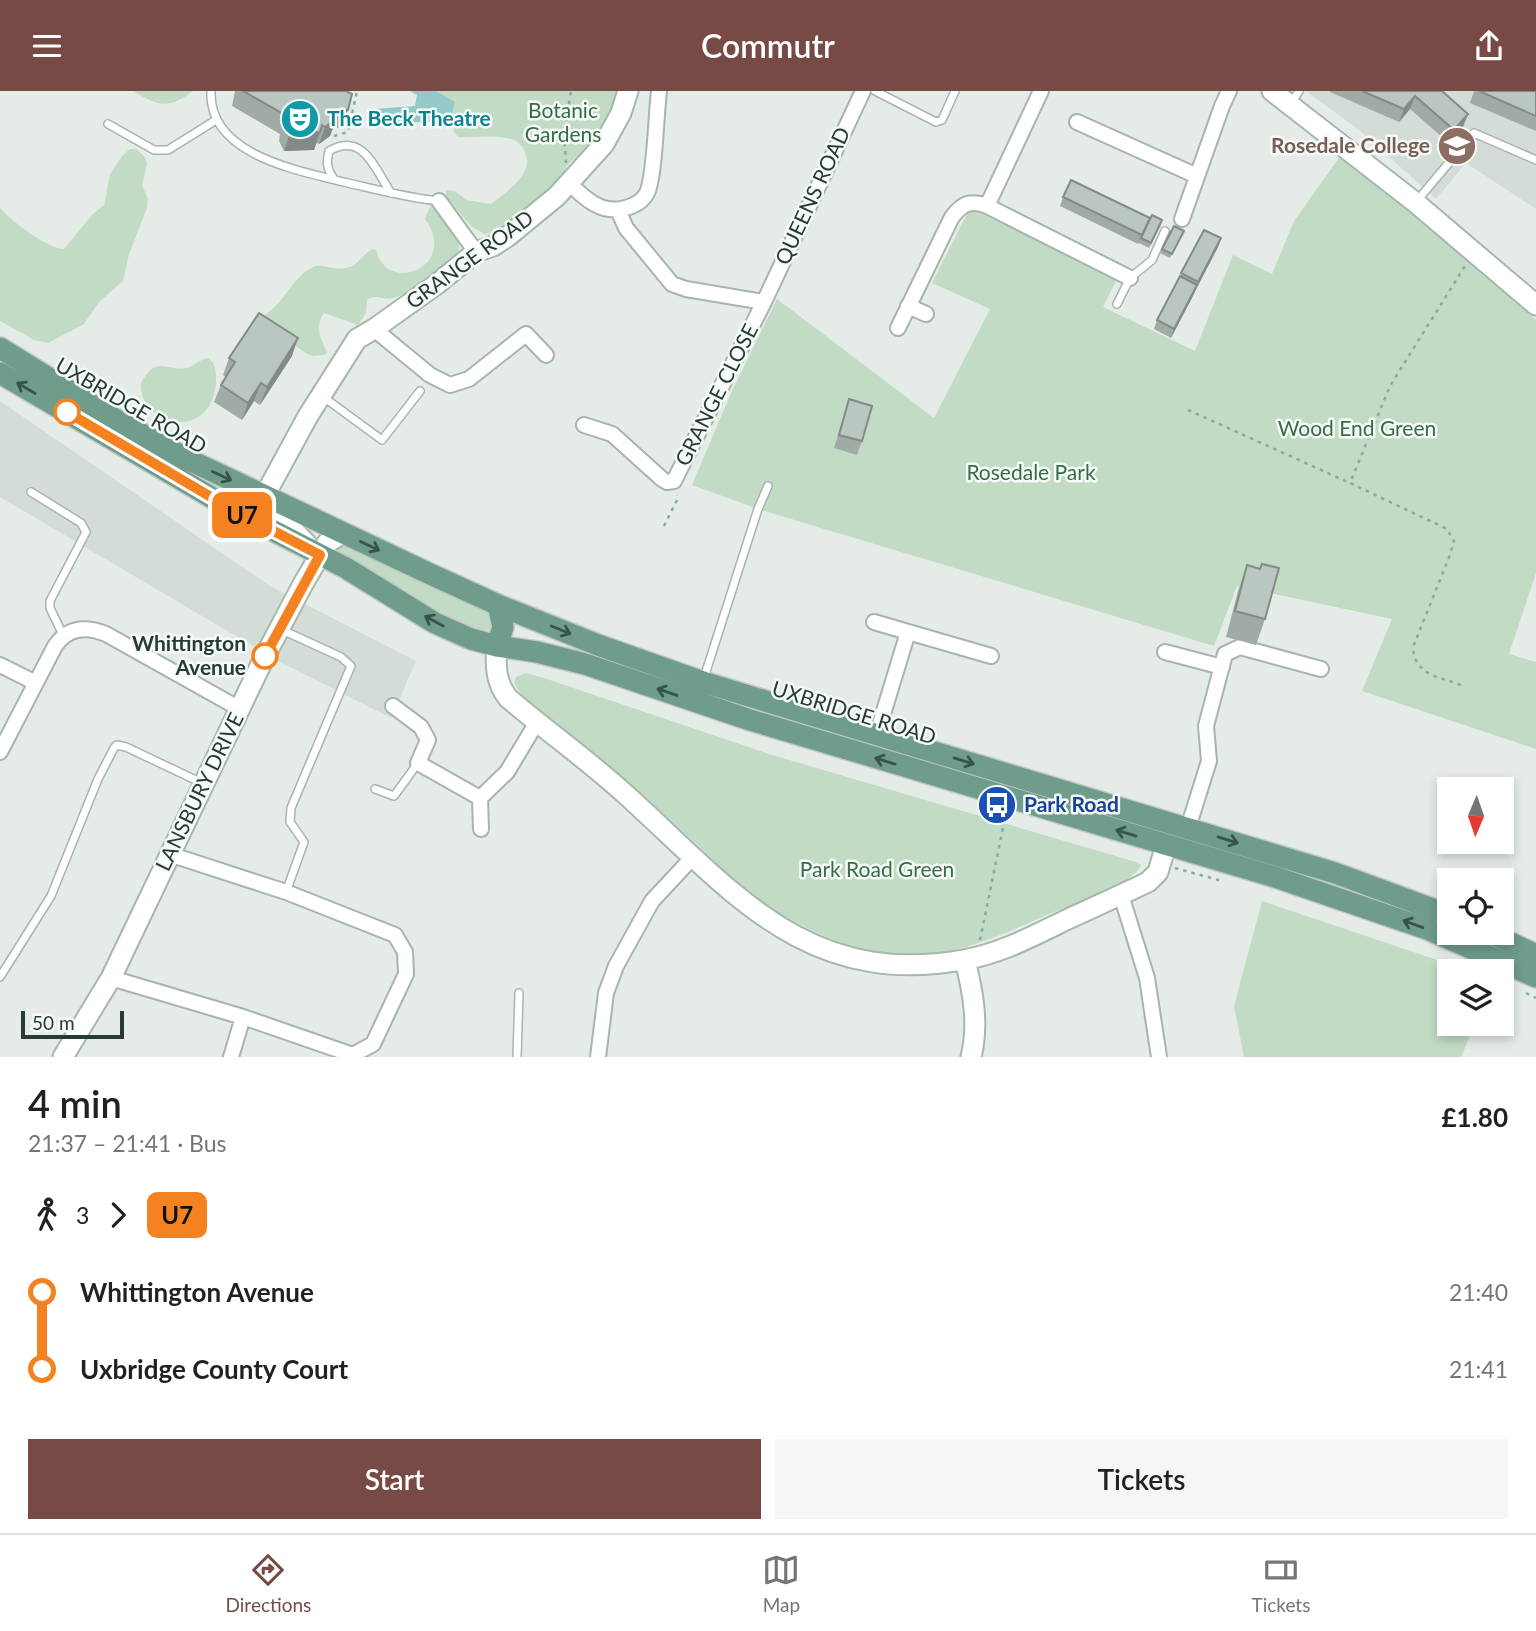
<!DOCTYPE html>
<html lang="en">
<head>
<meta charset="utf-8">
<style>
	body { margin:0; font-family:Lato,sans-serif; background:#f6f6f6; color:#202124; height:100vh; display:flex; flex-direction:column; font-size:26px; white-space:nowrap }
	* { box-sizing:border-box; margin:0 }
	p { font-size:23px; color:#757577 }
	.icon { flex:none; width:38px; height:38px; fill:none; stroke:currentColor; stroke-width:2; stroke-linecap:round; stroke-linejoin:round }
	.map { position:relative; height:966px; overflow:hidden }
	.drawer { display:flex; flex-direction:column; background:#fff; flex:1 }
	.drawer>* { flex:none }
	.badge { padding:0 14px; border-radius:10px; font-size:24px; line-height:46px }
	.needle { width:46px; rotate:182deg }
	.buttons { position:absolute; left:1437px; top:686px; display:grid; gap:14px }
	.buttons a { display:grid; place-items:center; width:77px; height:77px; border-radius:0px; background:#fff; box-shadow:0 4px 10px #0003; font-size:35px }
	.scale { position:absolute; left:21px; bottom:18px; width:103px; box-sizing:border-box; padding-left:7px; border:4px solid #263c33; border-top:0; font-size:19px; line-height:24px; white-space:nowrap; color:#263c33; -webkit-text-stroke:5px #f5f9f7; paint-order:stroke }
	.map>.badge { position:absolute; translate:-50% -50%; box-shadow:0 0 0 4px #fff }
	.legs { display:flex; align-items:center; gap:10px; height:77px; padding:0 28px; font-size:23px }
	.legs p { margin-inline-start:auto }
	.head { display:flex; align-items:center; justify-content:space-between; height:119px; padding:0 28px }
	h1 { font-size:38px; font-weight:600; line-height:52px }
	.button { display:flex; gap:14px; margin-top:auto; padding:14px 28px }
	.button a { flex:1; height:80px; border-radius:0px; background:#774a45; color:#fff; font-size:28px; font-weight:600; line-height:80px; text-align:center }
	.button a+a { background:#f6f6f6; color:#202124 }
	ul { padding:0 28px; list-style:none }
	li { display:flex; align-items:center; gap:24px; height:77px; font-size:26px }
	li i { display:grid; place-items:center; width:10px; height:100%; margin:0 9px; background:currentColor }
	li i::after { content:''; width:18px; height:18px; margin:-9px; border:5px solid; border-radius:50%; background:#fff }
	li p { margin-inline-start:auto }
	li:first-child i { background:linear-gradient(#0000 50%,currentColor 0) }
	li:last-child i { background:linear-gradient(currentColor 50%,#0000 0) }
	header { display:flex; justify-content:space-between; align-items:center; height:91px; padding:0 28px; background:#774a45; color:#fff; font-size:32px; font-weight:600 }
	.tab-bar { display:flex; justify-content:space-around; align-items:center; height:98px; border-top:2px solid #e0e0e0; background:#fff; font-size:19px; color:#757577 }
	.tab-bar a { display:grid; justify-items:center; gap:4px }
	.tab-bar .active { color:#774a45 }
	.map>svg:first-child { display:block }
</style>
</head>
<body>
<header><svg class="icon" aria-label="menu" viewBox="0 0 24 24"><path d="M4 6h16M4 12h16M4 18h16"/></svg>Commutr<svg class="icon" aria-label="share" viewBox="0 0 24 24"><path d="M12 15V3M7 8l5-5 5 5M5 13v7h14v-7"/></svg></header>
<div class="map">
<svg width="1536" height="966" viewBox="0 0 1536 966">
	<rect width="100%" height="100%" fill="#e5ece8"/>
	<path fill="#d3dcd7" d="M1306,0H1536V118L1466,72L1436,108L1359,39Z
		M0,310L270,495L416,570L391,627L282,572L0,406Z"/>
	<path fill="#c1dbc4" d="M133,0H193C168,19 158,15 133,0Z
		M436,0H619C611,20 600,41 586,57C580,64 571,69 566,76C563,82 562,89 556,95C542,110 504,142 484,143L471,135L446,106V99L455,100L466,109L491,113C506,101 535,83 525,61C523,56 519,51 514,49C496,43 476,47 458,46L453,40L458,30H450L454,11Z
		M1346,57L1536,229V482L1509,563L1536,571V658L1362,600L1392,528L1237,495L1214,555L758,418L692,394L731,302L777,208L934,327L990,218L932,192L970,117L1117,188L1103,216L1195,260L1233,164L1272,183L1294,130Z
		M130,58H136L145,66L147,73L142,94L148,108L147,117L129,163L123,190L99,211L84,233L48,252L34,249L0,230V117C11,130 48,158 64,158L92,124L104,114L110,83L122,65Z
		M430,115C438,118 444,126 448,134C452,141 461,151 459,159C454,177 410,202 393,207C383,210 377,202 367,209L366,222L358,234L324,222C313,237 322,248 327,262L324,264L313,265L307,263L258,228C285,215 290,187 313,176C322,172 335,180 346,177C358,175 362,164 372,158L376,159C387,205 460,175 425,128Z
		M208,267C217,273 216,282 216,292C211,352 138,335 141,292C157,263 166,281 187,277C195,275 200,268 208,267Z
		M341,453L486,520L494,526L495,534L491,539L484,540L446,525L332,458Z
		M526,582L544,587L769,663L1136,771L1141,774C1134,793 1069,815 1049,823C1007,842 960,863 913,865C858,867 786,831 743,798C728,785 715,771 701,757C679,737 656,717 634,697C597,666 559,638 523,607L514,592L516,586Z
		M1262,810L1470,880H1449V933H1475L1461,966H1244L1234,915Z"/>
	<path fill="#94c9ca" d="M410,0H436L455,11L450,30L371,33L373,18L415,15L417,4Z"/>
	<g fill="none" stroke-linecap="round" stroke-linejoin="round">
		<g stroke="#a8b4ae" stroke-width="10">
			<path id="lane" d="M211,0C208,65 301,80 348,92C378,99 408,107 439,110
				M875,0L936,31L942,29L955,0
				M1290,14L1299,0
				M108,33L154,59H168L216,29
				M334,88C327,78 326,72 329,60C363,40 375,78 391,102
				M1416,111L1474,42L1536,69
				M1117,213L1130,187L1152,169L1165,140
				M322,305L382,349L420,300
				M31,401L81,432L86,441L50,510V517L63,544
				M280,538L341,566L351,575L291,717L290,731L304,751L286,801
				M703,590L758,418L768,395
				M375,698L394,705L418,672
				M0,886L51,805L98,688L114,657L117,654L126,656L202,692
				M517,966L519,902"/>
		</g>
		<g stroke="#a8b4ae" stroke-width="18">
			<path id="street" d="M1077,31L1197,85
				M569,92C584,107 602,124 625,117C634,115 642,111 647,102C655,85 656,23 659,0
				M439,110L476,161
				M987,115L1041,0
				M618,119L626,137L672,193L686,198L764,211
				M1182,128L1222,15L1229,0
				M908,215L926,223
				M898,237L952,126C963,112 970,109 987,115L1130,187
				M374,238L430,284L450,294L469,288L526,243L546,264
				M584,334L612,343L662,388L667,391L674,390L764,211L863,0
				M874,531L908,541
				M1165,561L1222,576
				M0,574L36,592
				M393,615L421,636L428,649L418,672L480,707
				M877,643L908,541L991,565
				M0,661L55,555C68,536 86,535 106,543L240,618
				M1188,737L1209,670L1206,635L1225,563L1240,556L1321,578
				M481,738L480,707L507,681L537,631
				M1121,804L1147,887L1159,966
				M111,887L243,926L353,964L373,953L406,883L405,861L395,844L286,801L169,763
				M231,966L243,926
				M598,966L606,902L616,875L652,810L693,766"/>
		</g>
		<g stroke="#a5b7ae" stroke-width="23">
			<path id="secondary" d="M1272,0L1416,112L1536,214
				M306,452L271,418L265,404L308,325L357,248L374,238L437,193L476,161L493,155L507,146L557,105L604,53L621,22L628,0
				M497,555C495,575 496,592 508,607C550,643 595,674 635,712C736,805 810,896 963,869C1000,863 1033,845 1066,829C1094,816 1121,804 1148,791L1158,781L1166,754
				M965,869C973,901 979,933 971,966
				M63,966L111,887L265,565L303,493L327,452L343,442"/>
		</g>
		<g stroke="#c2c8c6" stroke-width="24">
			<path id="primary" d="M0,257L118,330L187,368L428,482L498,514L598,554L703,591L798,620L1335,782L1449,824
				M0,282L233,419L346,477L435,532L471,548L497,555L537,561L585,573L747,628L1275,786L1427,838L1536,886
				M497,555L503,536L498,514
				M1490,842L1536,864"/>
		</g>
		<path stroke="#89ac9c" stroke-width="2.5" stroke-dasharray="3.5 5" stroke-linecap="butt" d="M334,45L348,41L357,0
			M566,72L564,43L571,0
			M1188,319L1350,392
			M664,435L678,407L677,404
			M1461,594C1438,585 1415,585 1413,556L1450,464L1454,450L1447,438L1350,392L1390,295L1465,175
			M1175,777L1222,790
			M980,849L1006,722
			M1526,902L1536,907"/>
		<use href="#lane" stroke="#fff" stroke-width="7"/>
		<use href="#street" stroke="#fff" stroke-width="14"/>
		<use href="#secondary" stroke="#fff" stroke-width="19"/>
		<use href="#primary" stroke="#6f9c8b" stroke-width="21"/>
	</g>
	<path fill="#a0aba6" d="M235,0H346L342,36L333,37L330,45L319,53L316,52L314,59L284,60L279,50L280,43L232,15Z
		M1330,0H1442L1463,36L1449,52L1410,18L1399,31L1330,1Z
		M1474,0H1536V40L1470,12Z
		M1063,106L1161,134L1149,157L1139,152L1138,153L1060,115Z
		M1204,139L1218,156L1171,247L1154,238L1157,229Z
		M1184,140L1170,167L1160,162L1162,158Z
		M292,265L260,314L254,310L242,329L214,311L221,294L226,286L223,284L229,267Z
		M849,308L862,350L857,364L834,357Z
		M1247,474L1265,528L1256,554L1226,546L1238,500Z"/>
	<path fill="#828b87" d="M1415,5L1410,18L1399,31L1404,18Z
		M339,19H348L342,36L333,37L330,45L319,53L325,36Z
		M1468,23L1463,36L1449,52L1454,39Z
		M320,41L314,59L284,60L290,42Z
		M1221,147L1218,156L1195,200L1198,191Z
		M1197,194L1194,203L1171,247L1174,238Z
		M298,247L292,265L260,314L267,296Z
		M261,292L254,310L242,329L248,312Z"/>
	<path fill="#bac7c1" stroke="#828b87" stroke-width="2" d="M243,0H346L352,3L348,19H339L337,27L325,36L322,34L320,41L290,42L285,33L287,25Z
		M1362,0H1442L1468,23L1454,39L1415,5L1404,18Z
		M1479,0H1536V25Z
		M1071,89L1150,127L1142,144L1063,106Z
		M1152,124L1162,129L1151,152L1141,147Z
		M1174,135L1184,140L1172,163L1162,158Z
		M1204,139L1221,147L1198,191L1181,182Z
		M1180,185L1197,194L1174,238L1157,229Z
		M259,222L298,247L267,296L261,292L248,312L221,294L235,271L229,267Z
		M849,308L872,315L862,350L839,344Z
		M1262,473L1279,477L1265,528L1235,520L1247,474L1260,478Z"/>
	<defs><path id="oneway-shaft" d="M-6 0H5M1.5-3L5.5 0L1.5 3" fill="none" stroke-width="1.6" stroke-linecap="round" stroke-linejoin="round" transform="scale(1.75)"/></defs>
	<g stroke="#385449">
		<use href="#oneway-shaft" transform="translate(26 297) rotate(-149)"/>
		<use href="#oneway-shaft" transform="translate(222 385) rotate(25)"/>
		<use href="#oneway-shaft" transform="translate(370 455) rotate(26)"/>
		<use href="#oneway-shaft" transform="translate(434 530) rotate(-151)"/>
		<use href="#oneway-shaft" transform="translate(561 539) rotate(22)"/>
		<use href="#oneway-shaft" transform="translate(667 601) rotate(-161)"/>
		<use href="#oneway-shaft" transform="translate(885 670) rotate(-163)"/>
		<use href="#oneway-shaft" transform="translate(964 670) rotate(17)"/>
		<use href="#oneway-shaft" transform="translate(1126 742) rotate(-163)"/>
		<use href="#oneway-shaft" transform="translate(1228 749) rotate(17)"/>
		<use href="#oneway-shaft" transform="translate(1413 833) rotate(-160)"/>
	</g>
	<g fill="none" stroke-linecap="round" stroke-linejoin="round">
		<g stroke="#fff" stroke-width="16">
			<path id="line-1" d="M67,321L233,419L320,464L265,565"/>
		</g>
		<use href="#line-1" stroke="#f58220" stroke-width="10"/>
	</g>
	<defs>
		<g id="theatre-disc" transform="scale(2.0125)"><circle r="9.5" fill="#0f9aa8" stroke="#f5f9f7"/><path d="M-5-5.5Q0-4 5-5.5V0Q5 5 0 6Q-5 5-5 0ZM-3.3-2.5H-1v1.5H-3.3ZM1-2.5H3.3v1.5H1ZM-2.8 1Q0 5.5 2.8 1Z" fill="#fff"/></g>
		<g id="school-disc" transform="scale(2.0125)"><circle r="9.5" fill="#8d6e63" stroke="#f5f9f7"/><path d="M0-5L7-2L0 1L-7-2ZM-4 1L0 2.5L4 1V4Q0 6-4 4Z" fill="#fff"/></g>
		<g id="bus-disc" transform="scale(2.0125)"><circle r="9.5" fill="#1a4fb4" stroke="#f5f9f7"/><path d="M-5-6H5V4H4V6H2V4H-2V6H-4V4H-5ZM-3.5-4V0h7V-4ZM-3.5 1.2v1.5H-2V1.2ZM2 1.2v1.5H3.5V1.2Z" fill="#fff"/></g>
	</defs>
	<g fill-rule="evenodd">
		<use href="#theatre-disc" x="300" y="28"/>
		<use href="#school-disc" x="1457" y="55"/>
		<use href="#bus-disc" x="997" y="714"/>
	</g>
	<g fill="#fff" stroke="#f58220" stroke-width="3.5">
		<circle cx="67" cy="321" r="12"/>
		<circle cx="265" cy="565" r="12"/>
	</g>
	<g text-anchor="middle" stroke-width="5" stroke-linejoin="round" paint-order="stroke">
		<g font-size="21" fill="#356e44" stroke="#f5f9f7">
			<text x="563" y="27">Botanic<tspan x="563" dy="24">Gardens</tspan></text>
			<text x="1357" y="345">Wood End Green</text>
			<text x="1031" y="389">Rosedale Park</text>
			<text x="877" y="786">Park Road Green</text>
		</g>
		<g font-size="21" font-weight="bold" fill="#0d838f" stroke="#f5f9f7" text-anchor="start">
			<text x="327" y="35">The Beck Theatre</text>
		</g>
		<g font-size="21" font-weight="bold" fill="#785e54" stroke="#f5f9f7" text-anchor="end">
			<text x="1430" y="62">Rosedale College</text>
		</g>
		<g font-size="21" fill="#263c33" stroke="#f5f9f7">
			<text transform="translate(813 105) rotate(-65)" y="7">QUEENS ROAD</text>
			<text transform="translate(470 169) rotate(-36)" y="7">GRANGE ROAD</text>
			<text transform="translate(717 304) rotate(-63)" y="7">GRANGE CLOSE</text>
			<text transform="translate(131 315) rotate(30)" y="7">UXBRIDGE ROAD</text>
			<text transform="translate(854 622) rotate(17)" y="7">UXBRIDGE ROAD</text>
			<text transform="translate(200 701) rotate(-64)" y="7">LANSBURY DRIVE</text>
		</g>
		<g font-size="21" font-weight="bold" fill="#263c33" stroke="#f5f9f7" text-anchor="end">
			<text x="246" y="560">Whittington<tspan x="246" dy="24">Avenue</tspan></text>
		</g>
		<g font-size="21" font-weight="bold" fill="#164399" stroke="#f5f9f7" text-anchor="start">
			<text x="1024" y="721">Park Road</text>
		</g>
	</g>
</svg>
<div class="buttons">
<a><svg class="needle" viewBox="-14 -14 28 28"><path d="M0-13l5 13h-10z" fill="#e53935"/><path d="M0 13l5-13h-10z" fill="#757577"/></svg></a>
<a><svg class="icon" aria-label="locate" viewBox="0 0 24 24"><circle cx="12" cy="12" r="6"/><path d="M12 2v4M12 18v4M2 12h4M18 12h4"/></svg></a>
<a><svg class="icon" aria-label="layers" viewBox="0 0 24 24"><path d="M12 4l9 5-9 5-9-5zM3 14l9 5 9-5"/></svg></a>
</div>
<div class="scale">50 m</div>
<b class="badge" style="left:242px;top:424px;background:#f58220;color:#111">U7</b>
</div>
<section class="drawer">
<div class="head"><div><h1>4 min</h1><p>21:37 – 21:41 · Bus</p></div><b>£1.80</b></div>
<div class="legs"><svg class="icon" aria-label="walk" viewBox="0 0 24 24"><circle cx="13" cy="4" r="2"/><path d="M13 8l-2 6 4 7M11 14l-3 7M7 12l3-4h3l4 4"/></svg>3<svg class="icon" aria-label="forward" viewBox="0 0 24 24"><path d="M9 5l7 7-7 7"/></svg><b class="badge" style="background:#f58220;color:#111">U7</b></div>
<ul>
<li><i style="color:#f58220"></i><b>Whittington Avenue</b><p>21:40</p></li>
<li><i style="color:#f58220"></i><b>Uxbridge County Court</b><p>21:41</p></li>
</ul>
<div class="button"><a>Start</a><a>Tickets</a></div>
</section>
<nav class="tab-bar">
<a class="active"><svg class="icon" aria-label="directions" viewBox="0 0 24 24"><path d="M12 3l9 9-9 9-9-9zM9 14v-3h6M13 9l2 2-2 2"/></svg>Directions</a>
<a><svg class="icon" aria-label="map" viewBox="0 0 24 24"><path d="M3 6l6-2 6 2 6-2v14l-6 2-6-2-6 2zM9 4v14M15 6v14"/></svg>Map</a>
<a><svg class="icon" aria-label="tickets" viewBox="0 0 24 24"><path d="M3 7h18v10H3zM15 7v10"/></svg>Tickets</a>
</nav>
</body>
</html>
